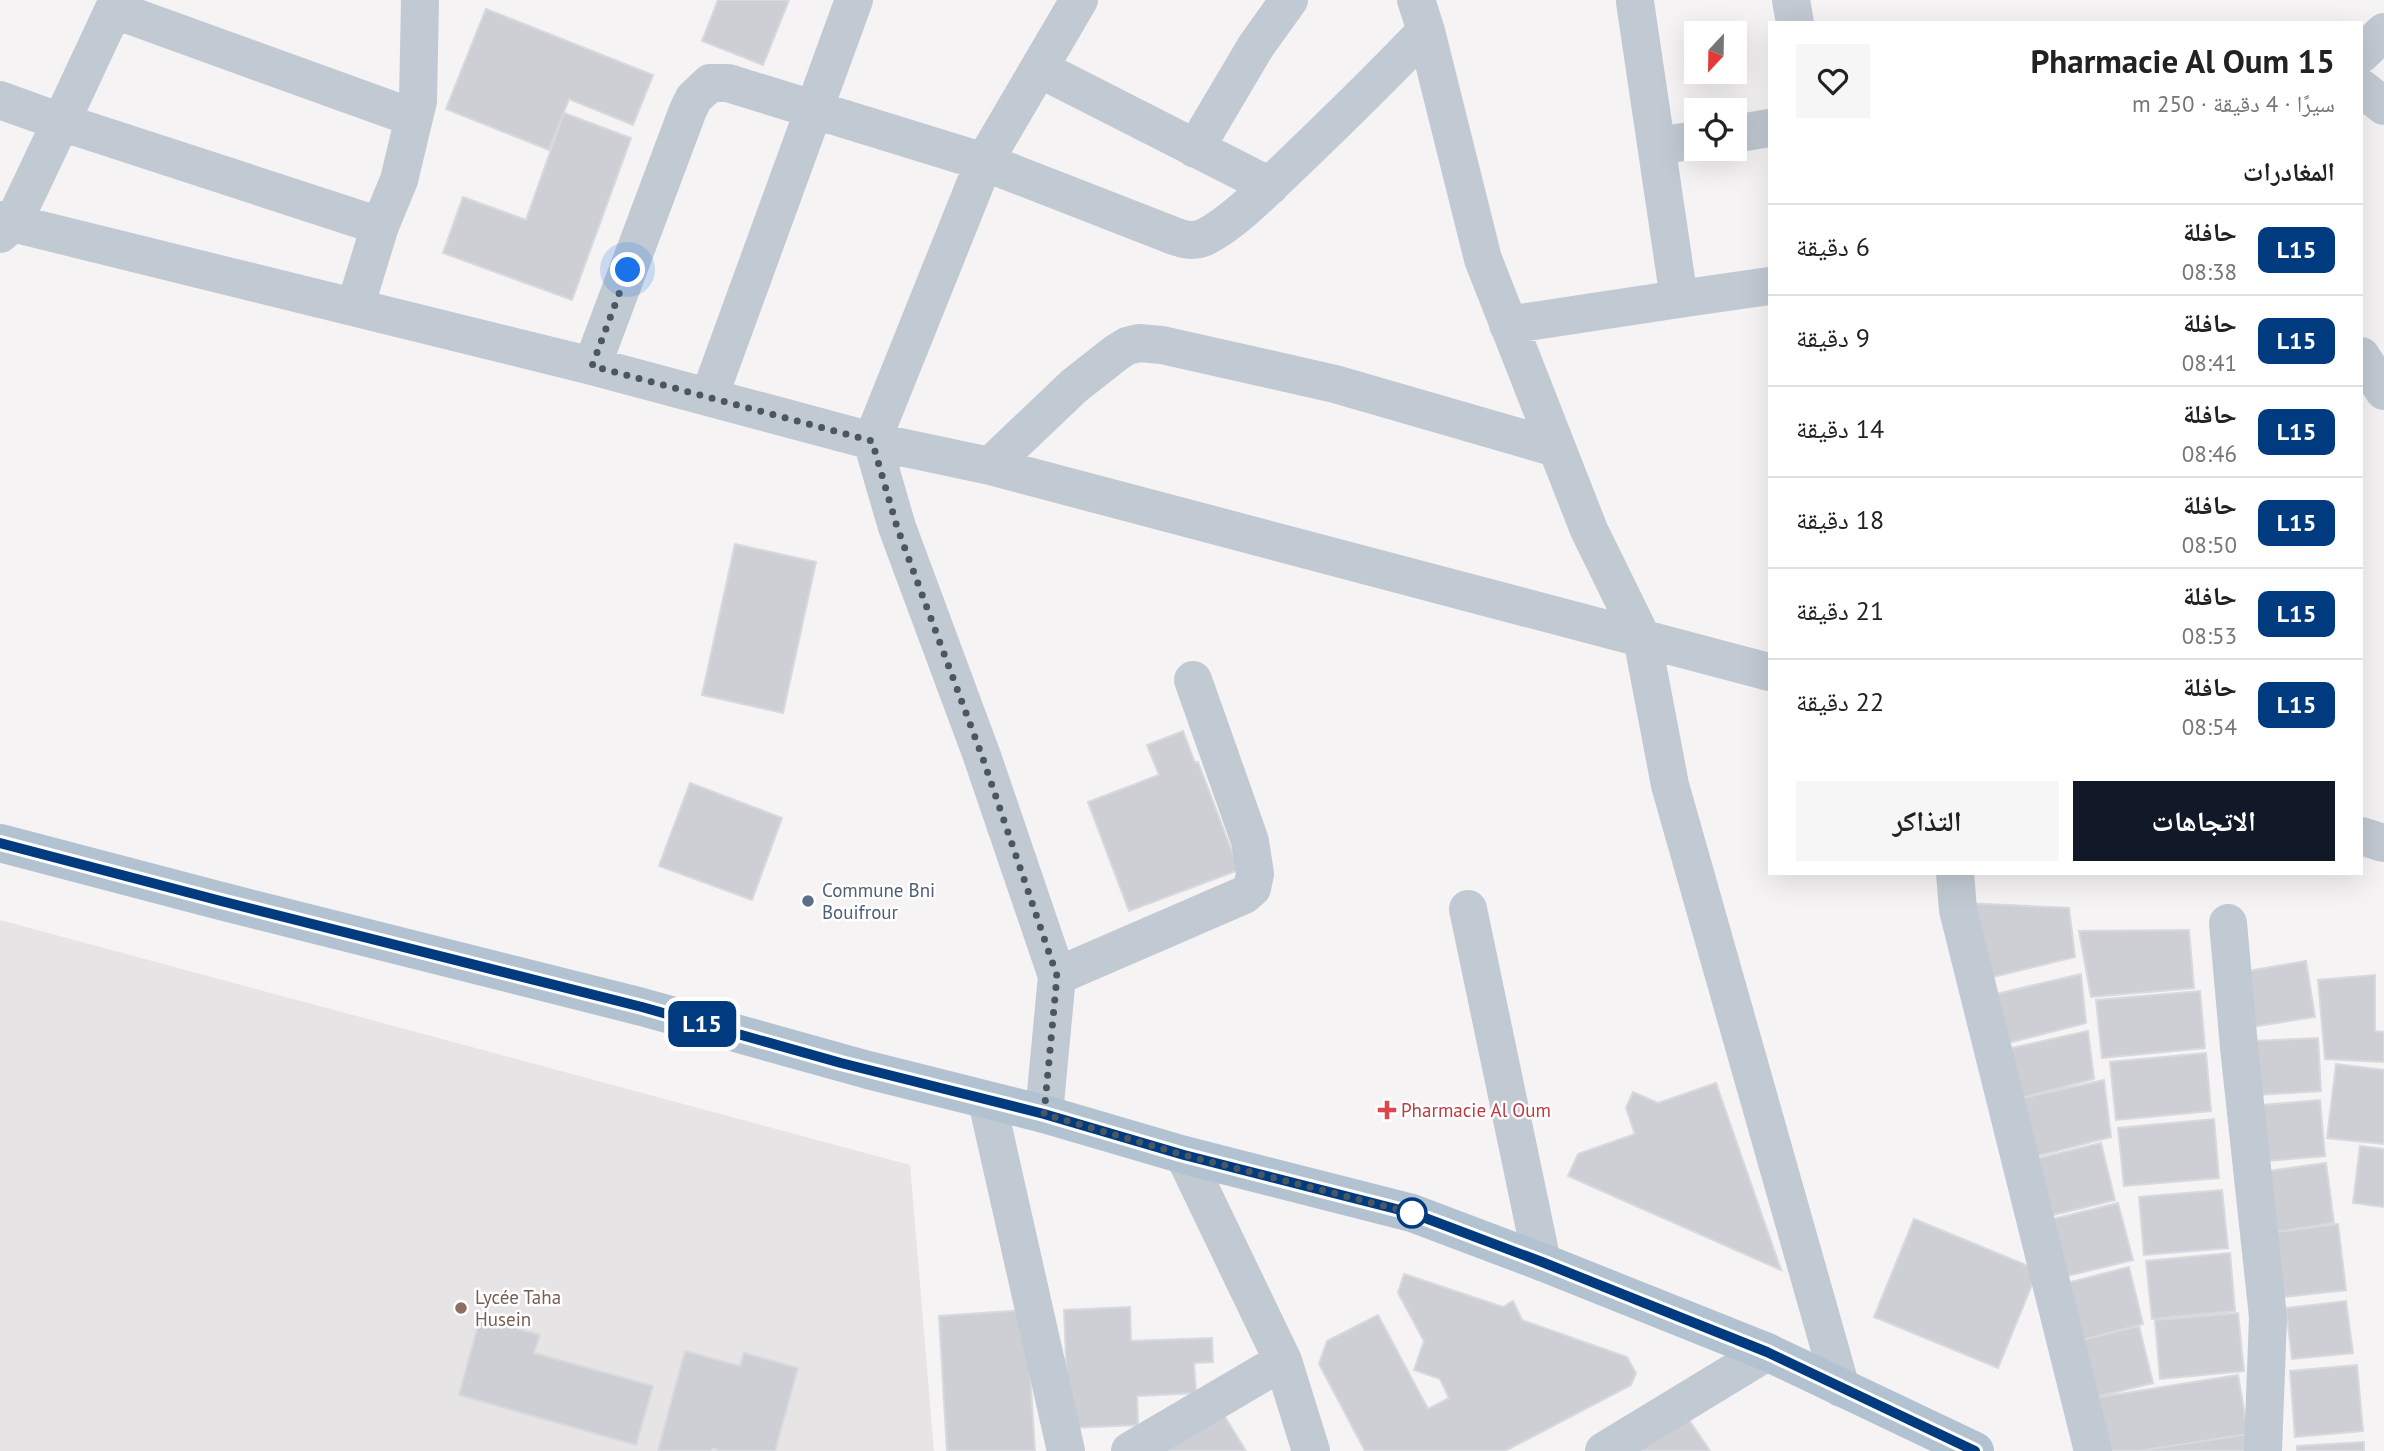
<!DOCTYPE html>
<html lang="ar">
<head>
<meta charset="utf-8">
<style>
	body { margin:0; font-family:"PT Sans","Noto Naskh Arabic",sans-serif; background:#f6f6f6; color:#222; direction:rtl; height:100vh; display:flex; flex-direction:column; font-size:26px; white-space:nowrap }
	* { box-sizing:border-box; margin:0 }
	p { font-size:23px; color:#767676 }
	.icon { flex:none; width:38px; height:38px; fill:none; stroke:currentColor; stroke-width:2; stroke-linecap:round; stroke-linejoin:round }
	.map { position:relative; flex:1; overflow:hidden; direction:ltr }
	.panel { position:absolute; left:1768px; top:21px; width:595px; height:854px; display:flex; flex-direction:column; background:#fff; border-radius:0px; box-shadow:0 7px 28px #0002; direction:rtl }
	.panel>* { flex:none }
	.badge { padding:0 14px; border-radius:10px; font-size:24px; line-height:46px }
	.needle { width:46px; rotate:202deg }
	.controls { position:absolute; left:1684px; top:21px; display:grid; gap:14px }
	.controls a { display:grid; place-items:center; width:63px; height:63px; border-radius:0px; background:#fff; box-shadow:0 7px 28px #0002; font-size:35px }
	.you { position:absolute; width:35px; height:35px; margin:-18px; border:5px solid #fff; border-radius:50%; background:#1a73e8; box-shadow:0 0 0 10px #1a73e833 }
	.map>.badge { position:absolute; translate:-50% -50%; box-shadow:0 0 0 4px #fff }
	h2 { padding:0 28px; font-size:26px; line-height:63px }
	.round { display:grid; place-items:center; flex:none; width:74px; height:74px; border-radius:0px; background:#f6f6f6 }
	.overview { display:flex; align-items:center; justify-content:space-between; height:119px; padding:0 28px }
	h1 { font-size:33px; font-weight:700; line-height:52px }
	.primary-button { display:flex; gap:14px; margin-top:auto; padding:14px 28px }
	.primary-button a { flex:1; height:80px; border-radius:0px; background:#111827; color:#fff; font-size:28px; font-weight:700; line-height:80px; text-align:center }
	.primary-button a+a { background:#f6f6f6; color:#222 }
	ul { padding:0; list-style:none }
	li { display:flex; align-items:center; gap:21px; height:91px; padding:0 28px; border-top:2px solid #e0e0e0 }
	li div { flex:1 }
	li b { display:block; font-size:26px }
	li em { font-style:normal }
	li .badge { min-width:77px; font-weight:700; text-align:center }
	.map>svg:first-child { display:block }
</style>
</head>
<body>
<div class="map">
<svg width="2384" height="1451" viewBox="0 0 2384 1451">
	<rect width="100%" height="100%" fill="#f5f3f3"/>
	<path fill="#e6e4e5" d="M0,920L910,1165L934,1451H0Z"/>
	<path fill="#cdcfd5" stroke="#d7d9de" stroke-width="2" d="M718,0H789L763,65L702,41Z
		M486,9L653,75L633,125L569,99L549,150L446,109Z
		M564,113L631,138L572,300L443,253L463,197L526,220Z
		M735,544L816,562L783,713L702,695Z
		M1183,731L1195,763L1198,762L1239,870L1129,911L1088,802L1159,775L1147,745Z
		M690,783L782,818L752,900L659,866Z
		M1964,903L2069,908L2075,957L1985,979Z
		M2189,930L2194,988L2091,997L2079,931Z
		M2306,961L2315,1017L2251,1027L2242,972Z
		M2081,974L2086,1023L2008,1043L1984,997Z
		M2375,975V1031L2384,1032V1062L2325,1059L2318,980Z
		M2200,991L2205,1048L2102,1058L2096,1000Z
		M2088,1031L2094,1079L2017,1099L2003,1050Z
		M2318,1038L2321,1091L2257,1095L2253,1041Z
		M2206,1053L2211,1111L2116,1120L2110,1062Z
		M2336,1064L2384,1070V1144L2327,1138Z
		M2104,1080L2111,1137L2033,1157L2019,1099Z
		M1716,1083L1781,1270L1568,1176L1578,1154L1635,1134L1626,1108L1633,1092L1658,1103Z
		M2320,1100L2325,1156L2267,1161L2262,1105Z
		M2214,1119L2219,1178L2124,1186L2118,1128Z
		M2101,1143L2115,1200L2049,1216L2035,1159Z
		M2360,1146L2384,1149V1207L2353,1203Z
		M2326,1163L2334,1223L2276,1232L2267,1171Z
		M2222,1190L2228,1248L2144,1255L2139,1197Z
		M2118,1203L2133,1260L2067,1276L2053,1219Z
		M1914,1219L2038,1270L1998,1368L1874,1317Z
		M2338,1224L2346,1290L2283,1297L2276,1232Z
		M2230,1253L2235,1311L2152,1319L2146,1261Z
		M2129,1267L2143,1324L2078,1341L2063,1284Z
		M1404,1274L1503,1307L1513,1301L1522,1320L1627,1357L1636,1373L1631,1385L1505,1451H1365L1319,1364L1327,1341L1378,1315L1428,1409L1449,1398L1440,1379L1414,1370L1424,1341L1398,1293Z
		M2346,1301L2353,1353L2292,1359L2286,1308Z
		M1130,1307L1131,1341L1212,1338L1213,1362L1194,1363L1196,1393L1137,1396L1138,1425L1069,1428L1064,1310Z
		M1026,1310L1035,1451H947L939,1316Z
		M2238,1313L2244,1371L2160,1379L2155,1320Z
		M480,1318L540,1335L534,1353L653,1386L636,1445L459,1395Z
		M2139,1326L2153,1383L2088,1399L2073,1342Z
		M685,1351L740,1366L744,1353L798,1368L775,1451H721L712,1448L711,1451H658Z
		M2357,1365L2363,1431L2295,1437L2290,1371Z
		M2238,1375L2248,1434L2139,1451H2103L2088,1399Z
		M1222,1412L1246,1451H1158Z
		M1687,1417L1710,1451H1636Z
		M2248,1434L2249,1451H2139Z
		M2364,1442V1451H2297V1446Z"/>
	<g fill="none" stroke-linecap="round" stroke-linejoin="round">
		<path stroke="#c1cad2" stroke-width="38" d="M118,0L61,122L380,226
			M1416,0L1426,31L1483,259L1589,530L1642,638L1670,785L1841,1388
			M1791,0L1795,23
			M1635,2L1679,299L1769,286
			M115,10L414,118
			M2361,54L2384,32
			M1040,69L1270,186
			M2361,88L2384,106
			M0,100L61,122L13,223L0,234
			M1734,134L1769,128
			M1657,146L1696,140
			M1195,149L1256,46L1289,0
			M0,220L592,366L872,441L990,466L1769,672
			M355,307L380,226L399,180L418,101L420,0
			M1508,325L1679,299
			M2361,356L2384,391
			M592,366L688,110L694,98L710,83H728L984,162L1174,236C1185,240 1194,242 1205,237C1232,224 1266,189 1288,168C1335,123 1381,78 1426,31
			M709,397L854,0
			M990,466L1074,386L1116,353L1127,346L1139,343L1162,345L1335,384L1556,448
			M2361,836L2384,843
			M1955,873L1958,910L2093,1451
			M1468,909L1542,1262
			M2228,923L2239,1047L2268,1317L2263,1451
			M1057,976L1244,895L1252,888L1255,874L1250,841L1193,680
			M987,1101L1066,1451
			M1044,1114L1057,976L982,756L897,527L872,441L984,162L1079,0
			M1184,1155L1283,1361L1311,1451
			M1130,1451L1283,1361
			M1604,1451L1767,1352"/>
		<path stroke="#b3c2d1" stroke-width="38" d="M0,843L221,901L642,1007L868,1070L1044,1114L1184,1155L1412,1213L1542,1262L1767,1352L1975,1451"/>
	</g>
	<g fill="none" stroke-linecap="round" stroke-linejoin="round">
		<g stroke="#fff" stroke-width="16">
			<path id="line" d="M0,843L221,901L642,1007L841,1063L1044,1114L1184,1155L1412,1213L1542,1262L1767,1352L1975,1451"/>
		</g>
		<use href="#line" stroke="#003b80" stroke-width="10"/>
		<path stroke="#4a5661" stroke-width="7" stroke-dasharray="0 12.6" d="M628,270L592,366L872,441L897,527L982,756L1057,976L1044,1114L1184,1155L1412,1213"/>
	</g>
	<circle fill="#5c6f8a" stroke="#fff" stroke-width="2.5" cx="808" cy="901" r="7"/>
	<path fill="#e0444e" stroke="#fff" stroke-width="2.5" d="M1383.5 1099.5h7v7h7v7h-7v7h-7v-7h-7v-7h7z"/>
	<circle fill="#fff" stroke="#003b80" stroke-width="3.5" cx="1412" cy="1213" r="14"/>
	<circle fill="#8d6e63" stroke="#fff" stroke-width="2.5" cx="461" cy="1308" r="7"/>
	<g text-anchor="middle" stroke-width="5" stroke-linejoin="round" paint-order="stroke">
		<g font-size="19" fill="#4e5e75" stroke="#fff" text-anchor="start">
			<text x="822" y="897">Commune Bni<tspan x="822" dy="22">Bouifrour</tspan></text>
		</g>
		<g font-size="19" fill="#be3a42" stroke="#fff" text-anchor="start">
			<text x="1401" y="1117">Pharmacie Al Oum</text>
		</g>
		<g font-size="19" fill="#785e54" stroke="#fff" text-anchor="start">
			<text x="475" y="1304">Lycée Taha<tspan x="475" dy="22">Husein</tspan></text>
		</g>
	</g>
</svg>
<div class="controls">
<a><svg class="needle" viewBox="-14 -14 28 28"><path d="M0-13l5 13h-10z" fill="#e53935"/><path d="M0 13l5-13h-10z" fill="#767676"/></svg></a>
<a><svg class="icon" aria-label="locate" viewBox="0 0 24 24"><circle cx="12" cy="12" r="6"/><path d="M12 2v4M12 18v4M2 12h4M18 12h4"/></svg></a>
</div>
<div class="you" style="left:628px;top:270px"></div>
<b class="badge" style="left:702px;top:1024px;background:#003b80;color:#fff">L15</b>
<section class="panel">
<div class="overview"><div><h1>15 Pharmacie Al Oum</h1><p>سيرًا · 4 دقيقة · 250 m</p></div><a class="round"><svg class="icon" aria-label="heart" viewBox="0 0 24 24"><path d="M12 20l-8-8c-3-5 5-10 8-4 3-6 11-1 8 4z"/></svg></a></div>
<h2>المغادرات</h2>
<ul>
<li><span class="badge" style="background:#003b80;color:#fff">L15</span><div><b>حافلة</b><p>08:38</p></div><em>6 دقيقة</em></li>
<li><span class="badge" style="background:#003b80;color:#fff">L15</span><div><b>حافلة</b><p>08:41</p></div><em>9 دقيقة</em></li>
<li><span class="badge" style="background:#003b80;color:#fff">L15</span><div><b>حافلة</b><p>08:46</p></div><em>14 دقيقة</em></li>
<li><span class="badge" style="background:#003b80;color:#fff">L15</span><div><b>حافلة</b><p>08:50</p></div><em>18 دقيقة</em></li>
<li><span class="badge" style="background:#003b80;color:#fff">L15</span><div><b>حافلة</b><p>08:53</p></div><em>21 دقيقة</em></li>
<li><span class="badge" style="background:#003b80;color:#fff">L15</span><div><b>حافلة</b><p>08:54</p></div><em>22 دقيقة</em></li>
</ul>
<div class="primary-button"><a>الاتجاهات</a><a>التذاكر</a></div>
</section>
</div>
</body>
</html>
